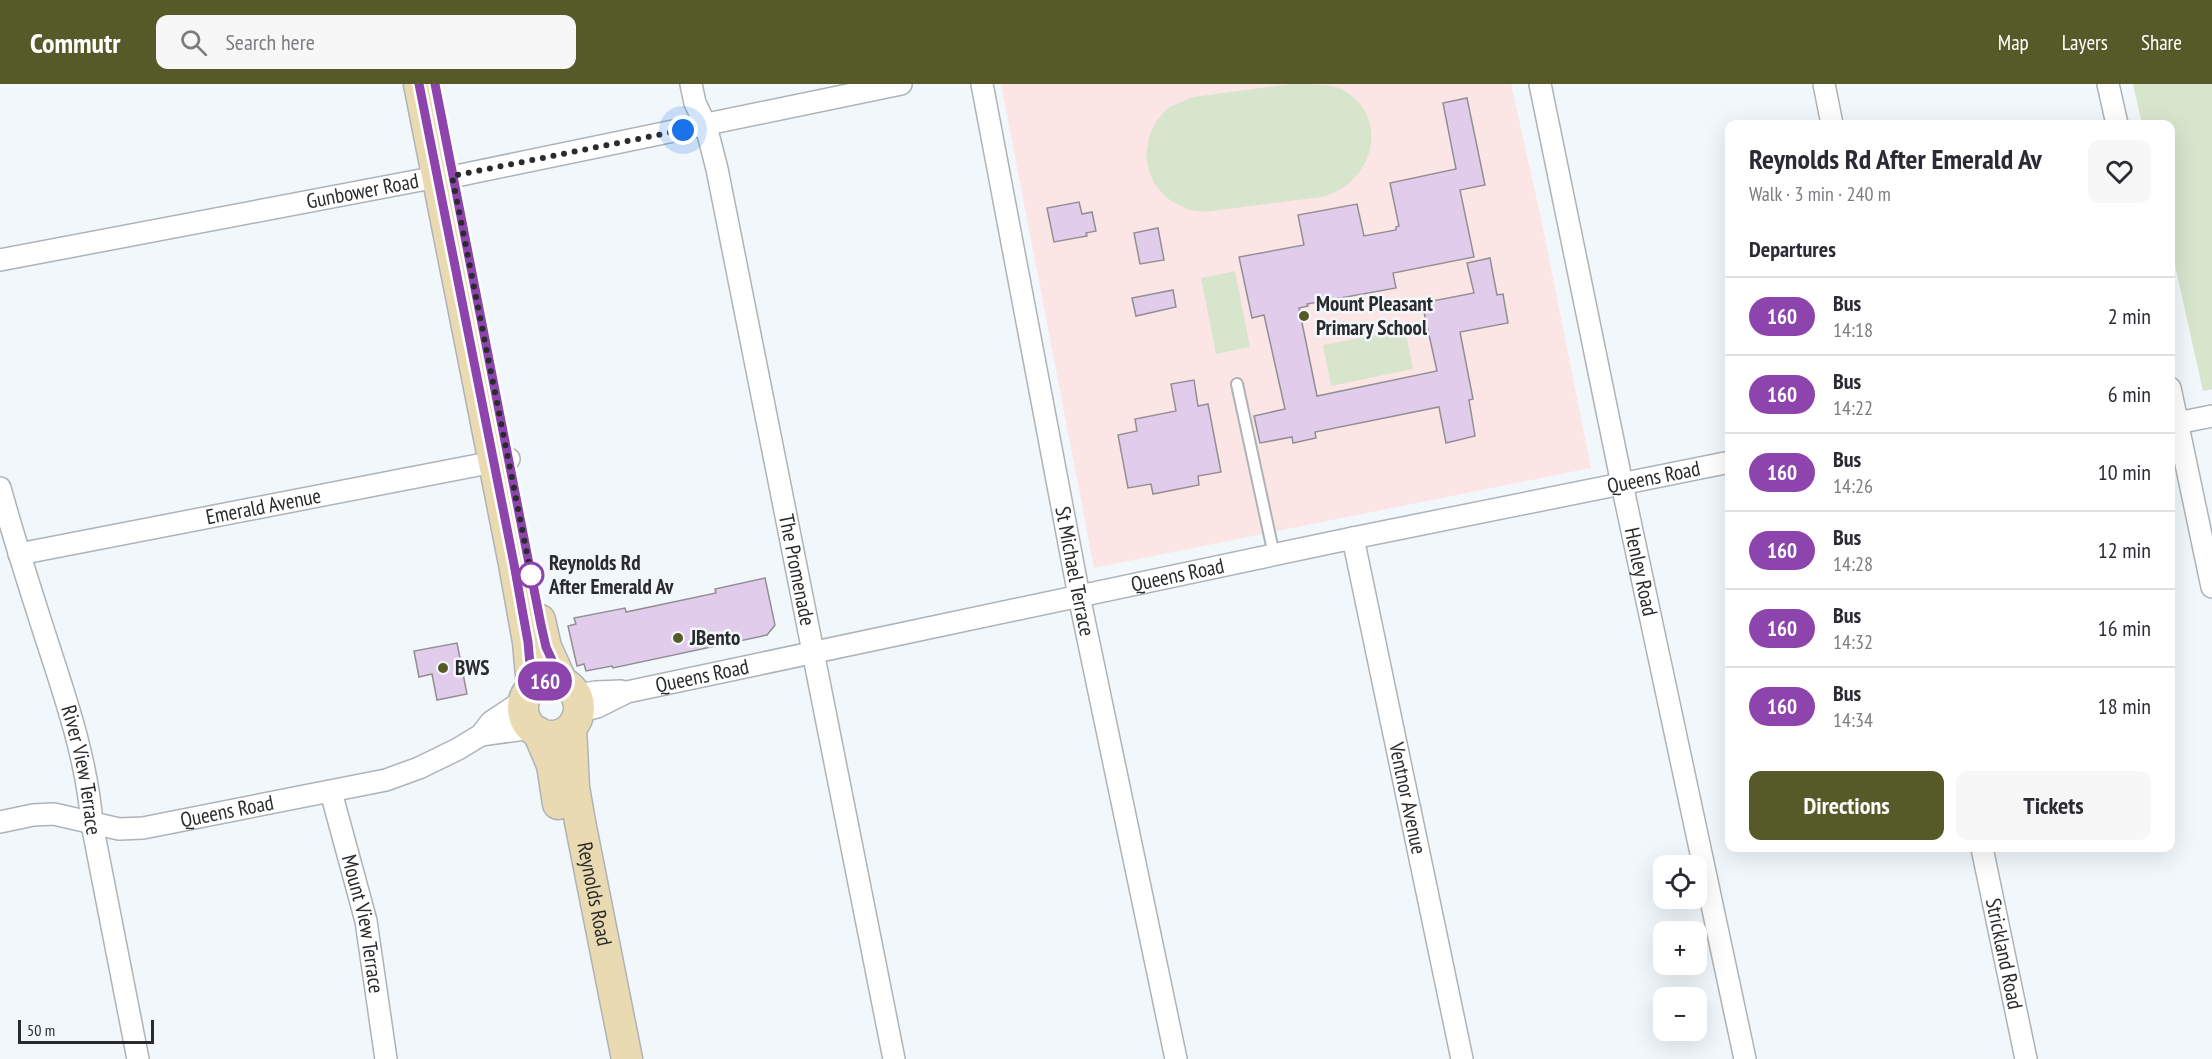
<!DOCTYPE html>
<html lang="en">
<head>
<meta charset="utf-8">
<style>
	body { margin:0; font-family:"PT Sans Narrow",sans-serif; background:#f7f7f7; color:#2b2b33; height:100vh; display:flex; flex-direction:column; font-size:22px; white-space:nowrap }
	* { box-sizing:border-box; margin:0 }
	p { font-size:20px; color:#7c7c81 }
	.icon { flex:none; width:33px; height:33px; fill:none; stroke:currentColor; stroke-width:2; stroke-linecap:round; stroke-linejoin:round }
	.map { position:relative; flex:1; overflow:hidden }
	.drawer { position:absolute; left:1725px; top:36px; width:450px; height:732px; display:flex; flex-direction:column; background:#fff; border-radius:12px; box-shadow:0 6px 24px #0002 }
	.drawer>* { flex:none }
	.badge { padding:0 12px; border-radius:20px; font-size:21px; line-height:39px }
	.fabs { position:absolute; left:1653px; top:771px; display:grid; gap:12px }
	.fabs a { display:grid; place-items:center; width:54px; height:54px; border-radius:12px; background:#fff; box-shadow:0 6px 24px #0002; font-size:30px }
	.scale { position:absolute; left:18px; bottom:15px; width:136px; box-sizing:border-box; padding-left:6px; border:3px solid #292b2c; border-top:0; font-size:16px; line-height:21px; white-space:nowrap; color:#292b2c; -webkit-text-stroke:4px #f2f7fb; paint-order:stroke }
	.you { position:absolute; width:30px; height:30px; margin:-15px; border:4px solid #fff; border-radius:50%; background:#1a73e8; box-shadow:0 0 0 9px #1a73e833 }
	.map>.badge { position:absolute; translate:-50% -50%; box-shadow:0 0 0 3px #fff }
	h2 { padding:0 24px; font-size:22px; line-height:54px }
	.round { display:grid; place-items:center; flex:none; width:63px; height:63px; border-radius:12px; background:#f7f7f7 }
	.summary { display:flex; align-items:center; justify-content:space-between; height:102px; padding:0 24px }
	h1 { font-size:28px; font-weight:600; line-height:45px }
	.button { display:flex; gap:12px; margin-top:auto; padding:12px 24px }
	.button a { flex:1; height:69px; border-radius:12px; background:#555a28; color:#fff; font-size:24px; font-weight:600; line-height:69px; text-align:center }
	.button a+a { background:#f7f7f7; color:#2b2b33 }
	ul { padding:0; list-style:none }
	li { display:flex; align-items:center; gap:18px; height:78px; padding:0 24px; border-top:2px solid #e1e1e2 }
	li div { flex:1 }
	li b { display:block; font-size:22px }
	li em { font-style:normal }
	li .badge { min-width:66px; font-weight:700; text-align:center }
	header { display:flex; align-items:center; gap:36px; box-sizing:border-box; height:84px; padding:0 30px; background:#555a28; color:#fff }
	header strong { font-size:28px }
	nav { display:flex; gap:33px; margin-inline-start:auto; font-size:21px }
	.search { width:420px; height:54px; background:#f7f7f7; display:flex; align-items:center; gap:15px; box-sizing:border-box; padding:0 21px; border-radius:12px; color:#7c7c81; font-size:22px }
	.map>svg:first-child { display:block }
</style>
</head>
<body>
<header>
<strong>Commutr</strong>
<div class="search"><svg class="icon" aria-label="search" viewBox="0 0 24 24"><circle cx="10" cy="10" r="6"/><path d="M15 15l6 6"/></svg>Search here</div>
<nav><a>Map</a><a>Layers</a><a>Share</a></nav>
</header>
<div class="map">
<svg width="2212" height="975" viewBox="0 0 2212 975">
	<rect width="100%" height="100%" fill="#f2f7fb"/>
	<path fill="#fce6e5" d="M1001,0H1511L1541,134L1591,384L1094,484Z"/>
	<path fill="#d7e5cd" d="M1291,0C1305,0 1323,0 1337,3C1391,26 1378,98 1322,113L1204,128L1189,126L1171,117L1163,110L1154,99L1149,87L1146,70L1150,50L1157,36L1169,23L1193,13Z
		M2133,0H2212V305L2203,307L2171,163L2170,40H2142Z
		M1235,187L1250,263L1216,270L1201,194Z
		M1405,245L1413,285L1331,302L1323,261Z"/>
	<path fill="#e2cceb" stroke="#928f94" stroke-width="1.5" d="M1467,14L1485,101L1460,106L1474,173L1393,189L1396,204L1307,220L1308,222L1299,224L1317,312L1437,287L1422,219L1474,209L1467,179L1490,174L1497,211L1503,210L1508,239L1460,248L1473,315L1469,316L1475,352L1446,359L1439,323L1315,348L1316,354L1293,359L1292,353L1260,359L1254,332L1285,325L1264,231L1252,234L1239,173L1304,161L1298,131L1357,120L1364,152L1396,146V143L1399,142L1390,99L1456,85L1443,19Z
		M1079,118L1082,130L1092,128L1096,147L1086,149L1087,152L1054,158L1047,124Z
		M1158,144L1164,176L1140,180L1134,149Z
		M1173,206L1176,223L1136,232L1132,214Z
		M1194,296L1198,322L1208,320L1221,388L1198,392L1199,401L1153,410L1151,400L1128,404L1118,351L1137,347L1135,335L1176,327L1171,300Z
		M765,494L775,541L767,551L613,584L612,582L586,587L584,580L577,582L568,542L576,540L574,534L625,524L626,528L716,509L715,505Z
		M457,559L467,610L437,616L432,590L419,593L414,567Z"/>
	<g fill="none" stroke-linecap="round" stroke-linejoin="round">
		<g stroke="#adb3b7" stroke-width="14">
			<path id="service" d="M1237,300L1274,471"/>
		</g>
		<g stroke="#adb3b7" stroke-width="24">
			<g id="minor">
				<path id="s1" d="M691,0L695,19L706,42L717,85L894,975"/>
				<path id="s2" d="M982,0L1079,512L1176,975"/>
				<path id="s3" d="M1540,0L1622,400L1745,975"/>
				<path d="M1824,0L1832,40"/>
				<path d="M2108,0L2117,40"/>
				<path id="s4" d="M0,176L437,93L461,91L901,0"/>
				<path d="M2170,304L2212,503"/>
				<path d="M2177,339L2212,332"/>
				<path id="s5" d="M0,404C14,455 30,504 46,554C66,615 87,676 92,740L138,975"/>
				<path id="s6" d="M1353,454L1462,975"/>
				<path id="s7" d="M19,470L509,375"/>
				<path d="M576,611L596,608L621,607"/>
				<path id="s8" d="M579,628L597,623L627,608L1353,454L1730,378"/>
				<path d="M481,651L532,644"/>
				<path id="s9" d="M331,708L366,837L386,975"/>
				<path id="s10" d="M0,738L33,731L54,730L119,745L143,744L386,696L419,684L458,665L481,651L491,638L524,616"/>
				<path id="s11" d="M1982,764L2026,975"/>
			</g>
		</g>
		<g stroke="#adb3b7" stroke-width="33">
			<g id="secondary">
				<path d="M419,0L514,480L528,558L532,603"/>
				<path d="M540,536L546,563L562,598"/>
				<circle cx="551" cy="624" r="28"/>
				<path id="s12" d="M571,644L574,703L580,738L627,975"/>
				<path d="M538,648L552,681L558,720"/>
			</g>
		</g>
		<use href="#service" stroke="#fff" stroke-width="10"/>
		<use href="#minor" stroke="#fff" stroke-width="21"/>
		<use href="#secondary" stroke="#eadab2" stroke-width="30"/>
	</g>
	<g fill="none" stroke-linecap="round" stroke-linejoin="round">
		<g stroke="#fff" stroke-width="14">
			<path id="line" d="M419,0L514,480L528,558L532,603L546,597L562,598L546,563L541,541L435,0"/>
		</g>
		<use href="#line" stroke="#8e44ad" stroke-width="9"/>
		<path stroke="#292b2c" stroke-width="6" stroke-dasharray="0 10.8" d="M531,491L532,495L452,92L683,46"/>
	</g>
	<g fill="#555a28" stroke="#f2f7fb" stroke-width="2">
		<circle cx="1304" cy="232" r="6"/>
		<circle cx="678" cy="554" r="6"/>
		<circle cx="443" cy="584" r="6"/>
	</g>
	<circle fill="#fff" stroke="#8e44ad" stroke-width="3" cx="531" cy="491" r="12"/>
	<g text-anchor="middle" stroke-width="5" stroke-linejoin="round" paint-order="stroke">
		<g font-size="21" fill="#292b2c" stroke="#f2f7fb">
			<text dy="7" stroke="none"><textPath href="#s4" startOffset="369">Gunbower Road</textPath></text>
			<text dy="7" stroke="none"><textPath href="#s8" startOffset="1101">Queens Road</textPath></text>
			<text dy="7" stroke="none"><textPath href="#s7" startOffset="249">Emerald Avenue</textPath></text>
			<text dy="7" stroke="none"><textPath href="#s1" startOffset="498">The Promenade</textPath></text>
			<text dy="7" stroke="none"><textPath href="#s2" startOffset="496">St Michael Terrace</textPath></text>
			<text dy="7" stroke="none"><textPath href="#s3" startOffset="498">Henley Road</textPath></text>
			<text dy="7" stroke="none"><textPath href="#s8" startOffset="615">Queens Road</textPath></text>
			<text dy="7" stroke="none"><textPath href="#s8" startOffset="129">Queens Road</textPath></text>
			<text dy="7" stroke="none"><textPath href="#s5" startOffset="294">River View Terrace</textPath></text>
			<text dy="7" stroke="none"><textPath href="#s6" startOffset="266">Ventnor Avenue</textPath></text>
			<text dy="7" stroke="none"><textPath href="#s10" startOffset="231">Queens Road</textPath></text>
			<text dy="7" stroke="none"><textPath href="#s12" startOffset="168">Reynolds Road</textPath></text>
			<text dy="7" stroke="none"><textPath href="#s9" startOffset="136">Mount View Terrace</textPath></text>
			<text dy="7" stroke="none"><textPath href="#s11" startOffset="108">Strickland Road</textPath></text>
		</g>
		<g font-size="21" font-weight="bold" fill="#292b2c" stroke="#f2f7fb" text-anchor="start">
			<text x="1316" y="227">Mount Pleasant<tspan x="1316" dy="24">Primary School</tspan></text>
			<text x="690" y="561">JBento</text>
			<text x="455" y="591">BWS</text>
		</g>
		<g font-size="21" font-weight="bold" fill="#292b2c" stroke="#f2f7fb" text-anchor="start">
			<text x="549" y="486">Reynolds Rd<tspan x="549" dy="24">After Emerald Av</tspan></text>
		</g>
	</g>
</svg>
<div class="fabs">
<a><svg class="icon" aria-label="locate" viewBox="0 0 24 24"><circle cx="12" cy="12" r="6"/><path d="M12 2v4M12 18v4M2 12h4M18 12h4"/></svg></a>
<a>+</a>
<a>−</a>
</div>
<div class="scale">50 m</div>
<div class="you" style="left:683px;top:46px"></div>
<b class="badge" style="left:545px;top:597px;background:#8e44ad;color:#fff">160</b>
<section class="drawer">
<div class="summary"><div><h1>Reynolds Rd After Emerald Av</h1><p>Walk · 3 min · 240 m</p></div><a class="round"><svg class="icon" aria-label="heart" viewBox="0 0 24 24"><path d="M12 20l-8-8c-3-5 5-10 8-4 3-6 11-1 8 4z"/></svg></a></div>
<h2>Departures</h2>
<ul>
<li><span class="badge" style="background:#8e44ad;color:#fff">160</span><div><b>Bus</b><p>14:18</p></div><em>2 min</em></li>
<li><span class="badge" style="background:#8e44ad;color:#fff">160</span><div><b>Bus</b><p>14:22</p></div><em>6 min</em></li>
<li><span class="badge" style="background:#8e44ad;color:#fff">160</span><div><b>Bus</b><p>14:26</p></div><em>10 min</em></li>
<li><span class="badge" style="background:#8e44ad;color:#fff">160</span><div><b>Bus</b><p>14:28</p></div><em>12 min</em></li>
<li><span class="badge" style="background:#8e44ad;color:#fff">160</span><div><b>Bus</b><p>14:32</p></div><em>16 min</em></li>
<li><span class="badge" style="background:#8e44ad;color:#fff">160</span><div><b>Bus</b><p>14:34</p></div><em>18 min</em></li>
</ul>
<div class="button"><a>Directions</a><a>Tickets</a></div>
</section>
</div>
</body>
</html>
